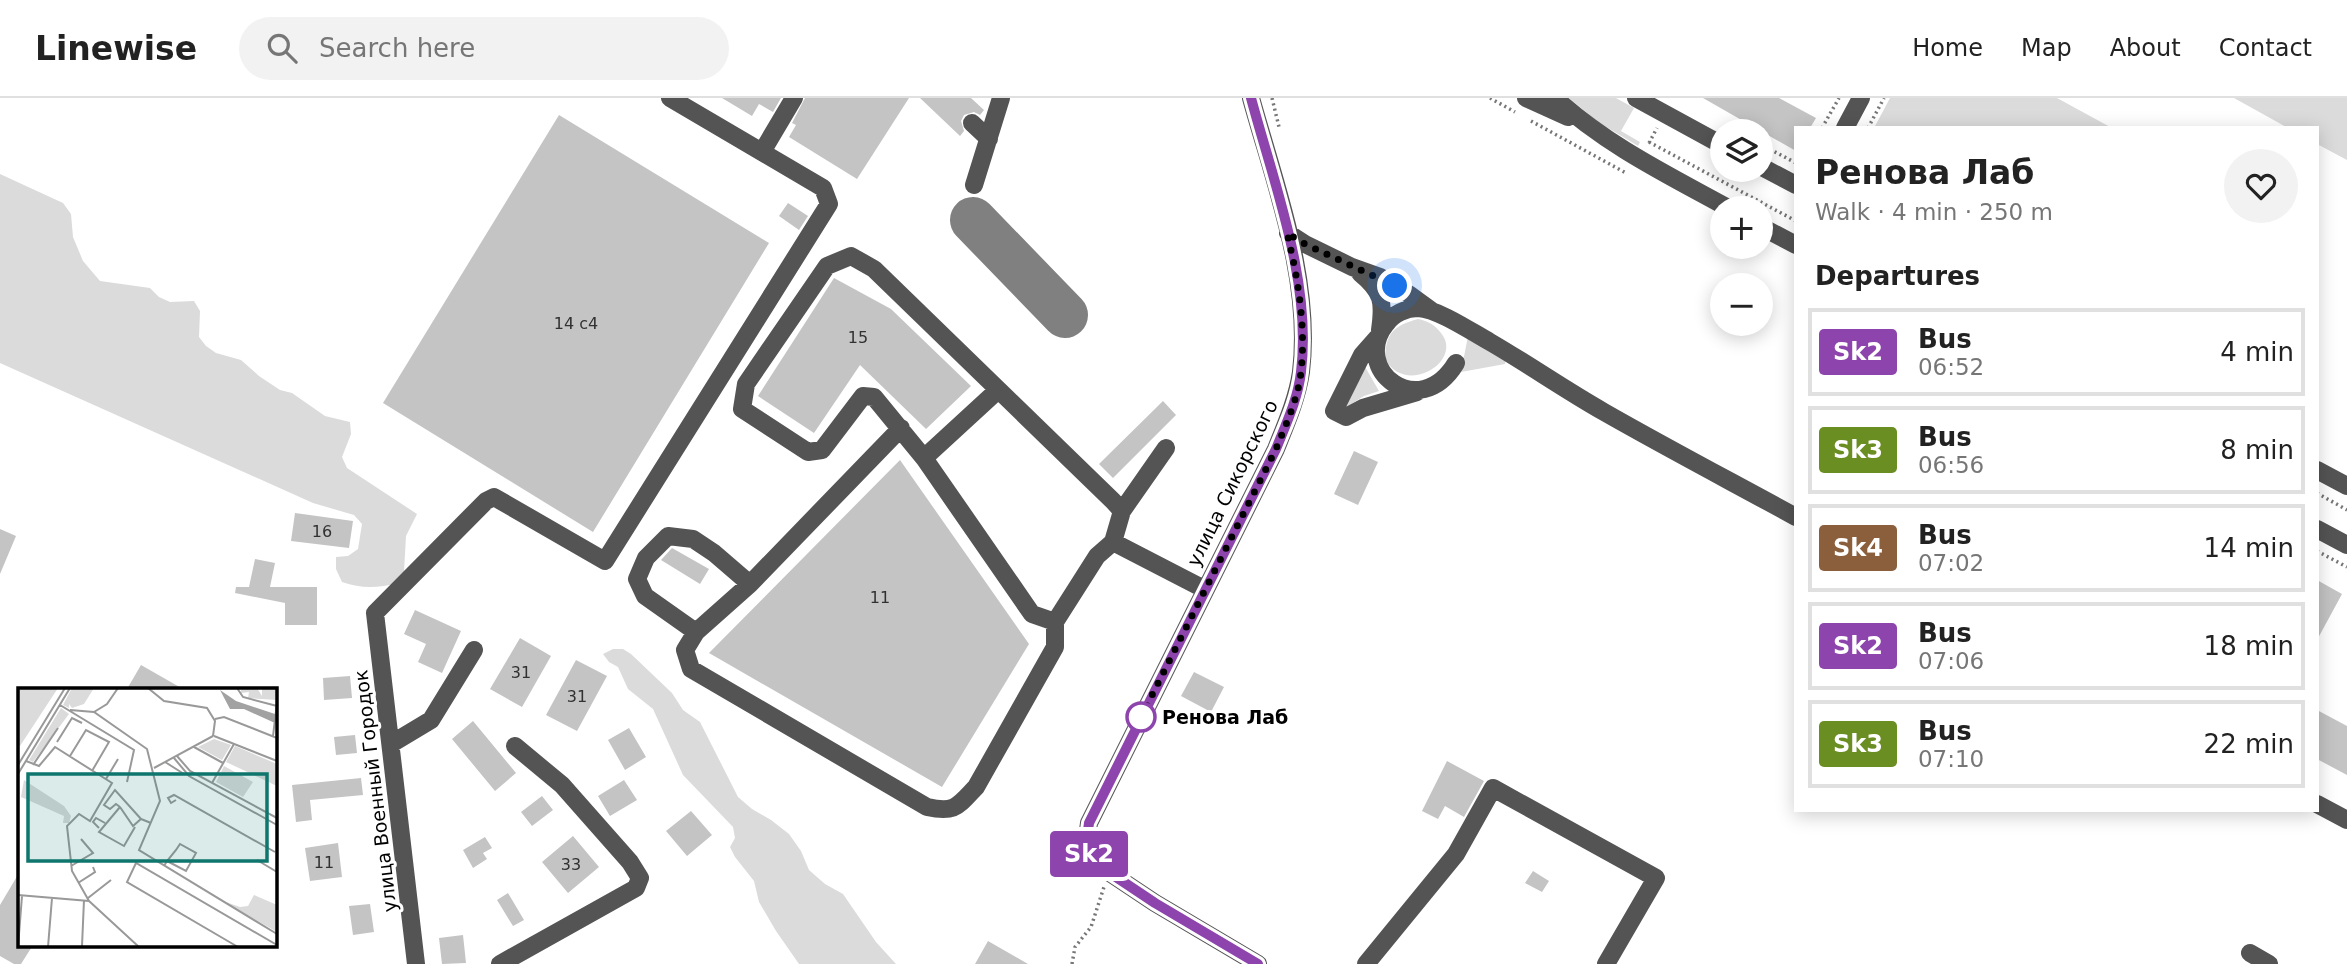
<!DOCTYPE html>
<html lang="en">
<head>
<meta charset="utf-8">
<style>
	body { margin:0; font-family:"DejaVu Sans",sans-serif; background:#f2f2f2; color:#222; height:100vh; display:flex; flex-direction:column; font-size:26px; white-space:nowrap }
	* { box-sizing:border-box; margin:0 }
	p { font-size:23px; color:#767676 }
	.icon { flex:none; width:38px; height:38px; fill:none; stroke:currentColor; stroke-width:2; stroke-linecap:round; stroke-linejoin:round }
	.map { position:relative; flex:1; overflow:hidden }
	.panel { position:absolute; left:1794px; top:28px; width:525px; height:686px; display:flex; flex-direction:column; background:#fff; border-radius:0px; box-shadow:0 4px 18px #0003 }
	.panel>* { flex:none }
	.badge { padding:0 14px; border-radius:5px; font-size:24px; line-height:46px }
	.tools { position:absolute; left:1710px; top:21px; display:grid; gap:14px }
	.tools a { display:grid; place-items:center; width:63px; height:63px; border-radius:50%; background:#fff; box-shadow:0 4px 18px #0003; font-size:35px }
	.you { position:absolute; width:35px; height:35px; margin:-18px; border:5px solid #fff; border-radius:50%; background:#1a73e8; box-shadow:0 0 0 10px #1a73e833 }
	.map>.badge { position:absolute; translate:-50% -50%; box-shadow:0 0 0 4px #fff }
	h2 { padding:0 21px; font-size:26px; line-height:63px }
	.round { display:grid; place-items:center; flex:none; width:74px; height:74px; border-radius:37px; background:#f2f2f2 }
	.summary { display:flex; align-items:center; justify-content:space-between; height:119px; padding:0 21px }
	h1 { font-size:33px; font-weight:800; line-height:52px }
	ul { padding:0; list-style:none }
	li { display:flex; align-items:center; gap:21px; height:88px; margin:0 14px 10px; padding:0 7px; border:4px solid #e0e0e0; border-radius:0px }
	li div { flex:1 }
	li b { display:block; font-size:26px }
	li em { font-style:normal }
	li .badge { min-width:77px; font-weight:700; text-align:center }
	header { display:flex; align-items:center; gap:42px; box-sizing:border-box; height:98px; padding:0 35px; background:#fff; border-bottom:2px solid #e0e0e0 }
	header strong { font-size:33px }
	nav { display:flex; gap:38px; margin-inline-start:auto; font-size:24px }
	.search { width:490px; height:63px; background:#f2f2f2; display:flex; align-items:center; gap:18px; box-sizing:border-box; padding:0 24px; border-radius:38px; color:#767676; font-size:26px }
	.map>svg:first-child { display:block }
</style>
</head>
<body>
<header>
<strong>Linewise</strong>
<div class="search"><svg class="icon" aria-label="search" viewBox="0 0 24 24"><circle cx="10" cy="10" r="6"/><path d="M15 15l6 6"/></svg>Search here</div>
<nav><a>Home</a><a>Map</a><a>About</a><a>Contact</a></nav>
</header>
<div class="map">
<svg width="2347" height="866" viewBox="0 0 2347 866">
	<rect width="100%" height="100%" fill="#fff"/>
	<path fill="#dbdbdb" d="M1569,0H1616L1634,10L1621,33L1640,44L1638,48L1598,24Z
		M1890,0H2057L2112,30H1874Z
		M2234,0H2347V62L2317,46V30H2288Z
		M0,76L63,105L71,116L73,139L83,163L100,183L150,190L159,199L170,204L194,203L200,213L199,239L206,248L216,255L241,262L259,278L280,292L292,295L325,318L350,324L351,336L342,359L347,370L417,416L406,438L404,474L398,485C378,490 362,491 342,484L336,471V459L348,458L358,451L362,426L354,417L313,405L0,265Z
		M1418,221C1428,223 1435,227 1441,235C1464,263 1406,299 1385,261C1386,235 1393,228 1418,221Z
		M1468,238L1506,261L1505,266L1461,274Z
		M1364,267L1379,293L1364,298L1345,310L1341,304Z
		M613,551H623L631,556L672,595L683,612L700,624L738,699L752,711L771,722L789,736L801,753L809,772L825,786L843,796L876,844L896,866H799L776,833L759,804L754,783L735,759L730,749L735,740L733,729L683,677L653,611L628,591L618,569L609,564L603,556Z"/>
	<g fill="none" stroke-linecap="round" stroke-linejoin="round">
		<path stroke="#808080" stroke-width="46" d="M973,122L1065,217"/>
	</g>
	<path fill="#c4c4c4" d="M722,0H781L773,14L759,6L752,18Z
		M805,0H909L857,81L789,39L796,27L792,25Z
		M920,0H971L984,12L980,17L974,14L964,17L961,23L964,33L960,38Z
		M1703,0H1779L1816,20L1810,30H1796V53Z
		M559,17L769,145L593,434L383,305Z
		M788,105L808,118L799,132L779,118Z
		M834,180L891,211L971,288L926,331L860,267L814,335L758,298Z
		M1163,303L1176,317L1113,380L1099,366Z
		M1354,353L1378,364L1358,407L1334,396Z
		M900,362L1029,546L942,689L709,555Z
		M295,415L353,423L349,450L291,443Z
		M0,431L16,438L0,476Z
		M672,450L709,471L700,486L661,462Z
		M255,461L275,465L270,489H317V527H285V505L235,495L236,489H249Z
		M2317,482L2342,496L2317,542Z
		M415,512L461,533L442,575L418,564L426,546L404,536Z
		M520,540L551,558L522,609L490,591Z
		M576,562L607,578L577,633L546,617Z
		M141,567L183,591H127Z
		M1194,574L1224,589L1211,614L1181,598Z
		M350,578L352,600L324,602L323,580Z
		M2317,612L2347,628V677L2317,661Z
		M473,623L516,675L495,693L452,641Z
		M629,630L646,659L625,672L608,642Z
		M355,637L357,655L336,657L334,639Z
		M1447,663L1484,683L1464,719L1445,708L1438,721L1422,713Z
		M361,680L363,697L310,702L312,722L296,724L292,687Z
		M624,682L637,702L610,718L598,698Z
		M542,698L553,712L532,728L521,714Z
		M691,713L712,737L687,758L666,733Z
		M573,738L599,769L568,795L542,764Z
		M485,739L492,750L483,755L487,761L473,770L463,752Z
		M338,745L342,779L310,783L305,750Z
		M1533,773L1549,783L1542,794L1525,785Z
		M19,775V847H33L21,866H14L0,858V807Z
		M508,795L524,822L513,828L497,802Z
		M370,806L374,834L353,837L349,808Z
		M463,837L466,865L442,866L439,840Z
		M988,843L1028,866H975Z"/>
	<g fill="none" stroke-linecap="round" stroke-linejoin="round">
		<path stroke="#767676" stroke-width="3.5" stroke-dasharray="2 3.5" stroke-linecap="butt" d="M1272,0L1279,29
			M1490,0L1515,14
			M1531,23L1626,75
			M1822,30L1839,0
			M1868,30L1884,0
			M1649,44L1796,123
			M1649,45L1657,30
			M1760,46L1796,65
			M1730,72L1748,81
			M2317,395L2347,412
			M2317,453L2347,469
			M1072,866L1075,849L1091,829L1104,789"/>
		<path stroke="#545454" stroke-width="18" d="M1251,0C1275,87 1312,182 1301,274C1297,301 1286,326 1276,351L1089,725L1086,747L1090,756L1101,769L1155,805L1258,866
			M1526,0L1568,19
			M1555,0C1606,47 1668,77 1728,110
			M1636,0L1722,47
			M972,25L989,41
			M1845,30L1861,0
			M762,54L794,0
			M1760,68L1796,87
			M974,87L1001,0
			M1760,128L1796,147
			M1288,135L1305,146L1352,169L1380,179L1410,197L1432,213
			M1360,175C1383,194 1384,204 1380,232
			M1377,240L1362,257L1334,313L1346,319L1363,310L1417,294
			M1456,265C1419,326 1350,271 1386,226C1393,216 1406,210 1418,210C1438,211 1472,234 1490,244C1528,266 1565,292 1604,314C1667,350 1732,384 1796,419
			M901,330L750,486L696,534L685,552L691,571L927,709C955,715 957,709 976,689L1055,549V524
			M924,360L998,292
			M2317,372L2347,388
			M1122,413L1166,350
			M2317,431L2347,447
			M1113,444L1122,413L1113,403L874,171L851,158L827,168L746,286L742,311L808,354L822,352L863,298L874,299L924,360L1032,516L1055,524L1097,458L1113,444L1204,491
			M696,534L645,498L637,481L646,460L668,438L693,441L714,455L750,486
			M391,646L431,622L474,552
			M2317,706L2347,722
			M2250,855L2269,866
			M416,866L375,515L486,403L494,399L605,463L829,106L823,90L670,0
			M500,866L636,790L640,780L630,764L562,687L515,648
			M1366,866L1456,756L1493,690L1656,780L1606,866"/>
	</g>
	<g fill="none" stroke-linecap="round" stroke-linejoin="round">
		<g stroke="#fff" stroke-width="16">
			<path id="line" d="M1251,0C1274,86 1312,184 1301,274C1298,301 1286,326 1276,351L1089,725L1086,747L1090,756L1101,769L1155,805L1258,866"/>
		</g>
		<use href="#line" stroke="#8e44ad" stroke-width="10"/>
		<path stroke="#000" stroke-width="7" stroke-dasharray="0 12.6" d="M1141,619L1276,351C1286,326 1298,301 1301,274C1306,228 1298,180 1287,135L1305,146L1395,188"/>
	</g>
	<circle fill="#fff" stroke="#8e44ad" stroke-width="3.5" cx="1141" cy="619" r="14"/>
	<g text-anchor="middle" stroke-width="6" stroke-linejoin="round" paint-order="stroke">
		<g font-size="16" fill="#313131">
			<text x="576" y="231">14 с4</text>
			<text x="858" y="245">15</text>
			<text x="322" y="439">16</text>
			<text x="880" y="505">11</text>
			<text x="521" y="580">31</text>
			<text x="577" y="604">31</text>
			<text x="324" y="770">11</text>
			<text x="571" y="772">33</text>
		</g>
		<g font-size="19" fill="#000" stroke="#fff">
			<text transform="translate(1232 385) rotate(-64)" y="7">улица Сикорского</text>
			<text transform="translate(375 693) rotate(-97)" y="7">улица Военный Городок</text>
		</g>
		<g font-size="19" font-weight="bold" fill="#000" stroke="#fff" text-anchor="start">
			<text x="1162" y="626">Ренова Лаб</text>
		</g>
	</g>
	<g transform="translate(18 590)">
		<rect width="259" height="259" fill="#fff"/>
		<path d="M0,0H40L2,58L0,57ZM54,0H76L66,16L54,20L51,16V20L45,17ZM223,0H239L244,8V0H259V12L230,10L231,4L223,5ZM43,20L51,26L15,74L11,72ZM196,51L213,57L204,72L180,59ZM217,58L259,76V98L208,74ZM206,78L235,94L225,109L198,94ZM6,92L46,118L53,128L51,135H45L46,128L3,109ZM236,207L259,217V244L205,213L222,219L230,218Z" fill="#dbdbdb"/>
		<path d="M202,2L218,13L257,26V35L226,21H212Z" fill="#a2a2a2"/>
		<path fill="none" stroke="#999" stroke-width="2" d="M130,0L146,13L189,20L197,33L195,48M219,0L225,9L259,18M42,17L116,62L109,94M52,22L76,24L129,61L142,113L121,162L259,246M76,24L89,16L100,0M197,31L206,29L259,50M196,48L259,73M255,48L259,15M39,54L54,30L64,35M176,59L205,75M52,68L68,42L91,54L74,83M159,68L172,83L259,130M156,70L171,88L259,137M8,73L21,78L37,59L94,95L72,133L61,126L49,138L54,183L71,213M147,74L166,86M0,77L47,0M15,77L40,40M136,80L195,48M0,86L52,0M88,91L100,71M194,95L216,56M158,112L153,115L150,110L156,107L257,164M102,119L81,144L106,158L117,139M102,119L98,116L92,121L86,117L97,102L123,131M102,119L115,138L123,131L133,135M81,140L75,134L78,130L87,135M239,172L259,184M53,178L75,165L63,151M146,178L149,173L158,162L162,156L178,165L168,183L149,173M60,195L77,184L75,179M0,207L71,213L121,259M70,210L93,192M64,258L66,212M0,259L4,208M30,259L34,210M220,259L109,194L118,175L259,257"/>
		<path fill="#0f766e" fill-opacity="0.15" stroke="#0f766e" stroke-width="3.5" d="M10,86H249V173H10Z"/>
		<rect width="259" height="259" fill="none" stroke="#000" stroke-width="3.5"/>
	</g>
</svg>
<div class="tools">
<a><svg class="icon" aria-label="layers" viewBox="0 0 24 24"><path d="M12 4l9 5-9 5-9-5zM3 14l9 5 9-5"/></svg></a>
<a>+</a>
<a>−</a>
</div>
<div class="you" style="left:1395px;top:188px"></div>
<b class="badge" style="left:1089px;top:756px;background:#8e44ad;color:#fff">Sk2</b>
<section class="panel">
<div class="summary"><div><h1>Ренова Лаб</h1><p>Walk · 4 min · 250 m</p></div><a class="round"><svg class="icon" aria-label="heart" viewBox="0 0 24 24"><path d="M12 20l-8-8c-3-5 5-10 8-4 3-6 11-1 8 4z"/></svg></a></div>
<h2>Departures</h2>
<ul>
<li><span class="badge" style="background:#8e44ad;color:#fff">Sk2</span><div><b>Bus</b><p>06:52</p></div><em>4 min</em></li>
<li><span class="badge" style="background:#6b8e23;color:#fff">Sk3</span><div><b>Bus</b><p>06:56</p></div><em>8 min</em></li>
<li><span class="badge" style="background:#8b5e3c;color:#fff">Sk4</span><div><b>Bus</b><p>07:02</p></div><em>14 min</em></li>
<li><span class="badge" style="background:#8e44ad;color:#fff">Sk2</span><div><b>Bus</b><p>07:06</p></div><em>18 min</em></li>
<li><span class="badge" style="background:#6b8e23;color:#fff">Sk3</span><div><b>Bus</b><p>07:10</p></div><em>22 min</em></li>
</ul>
</section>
</div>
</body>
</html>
